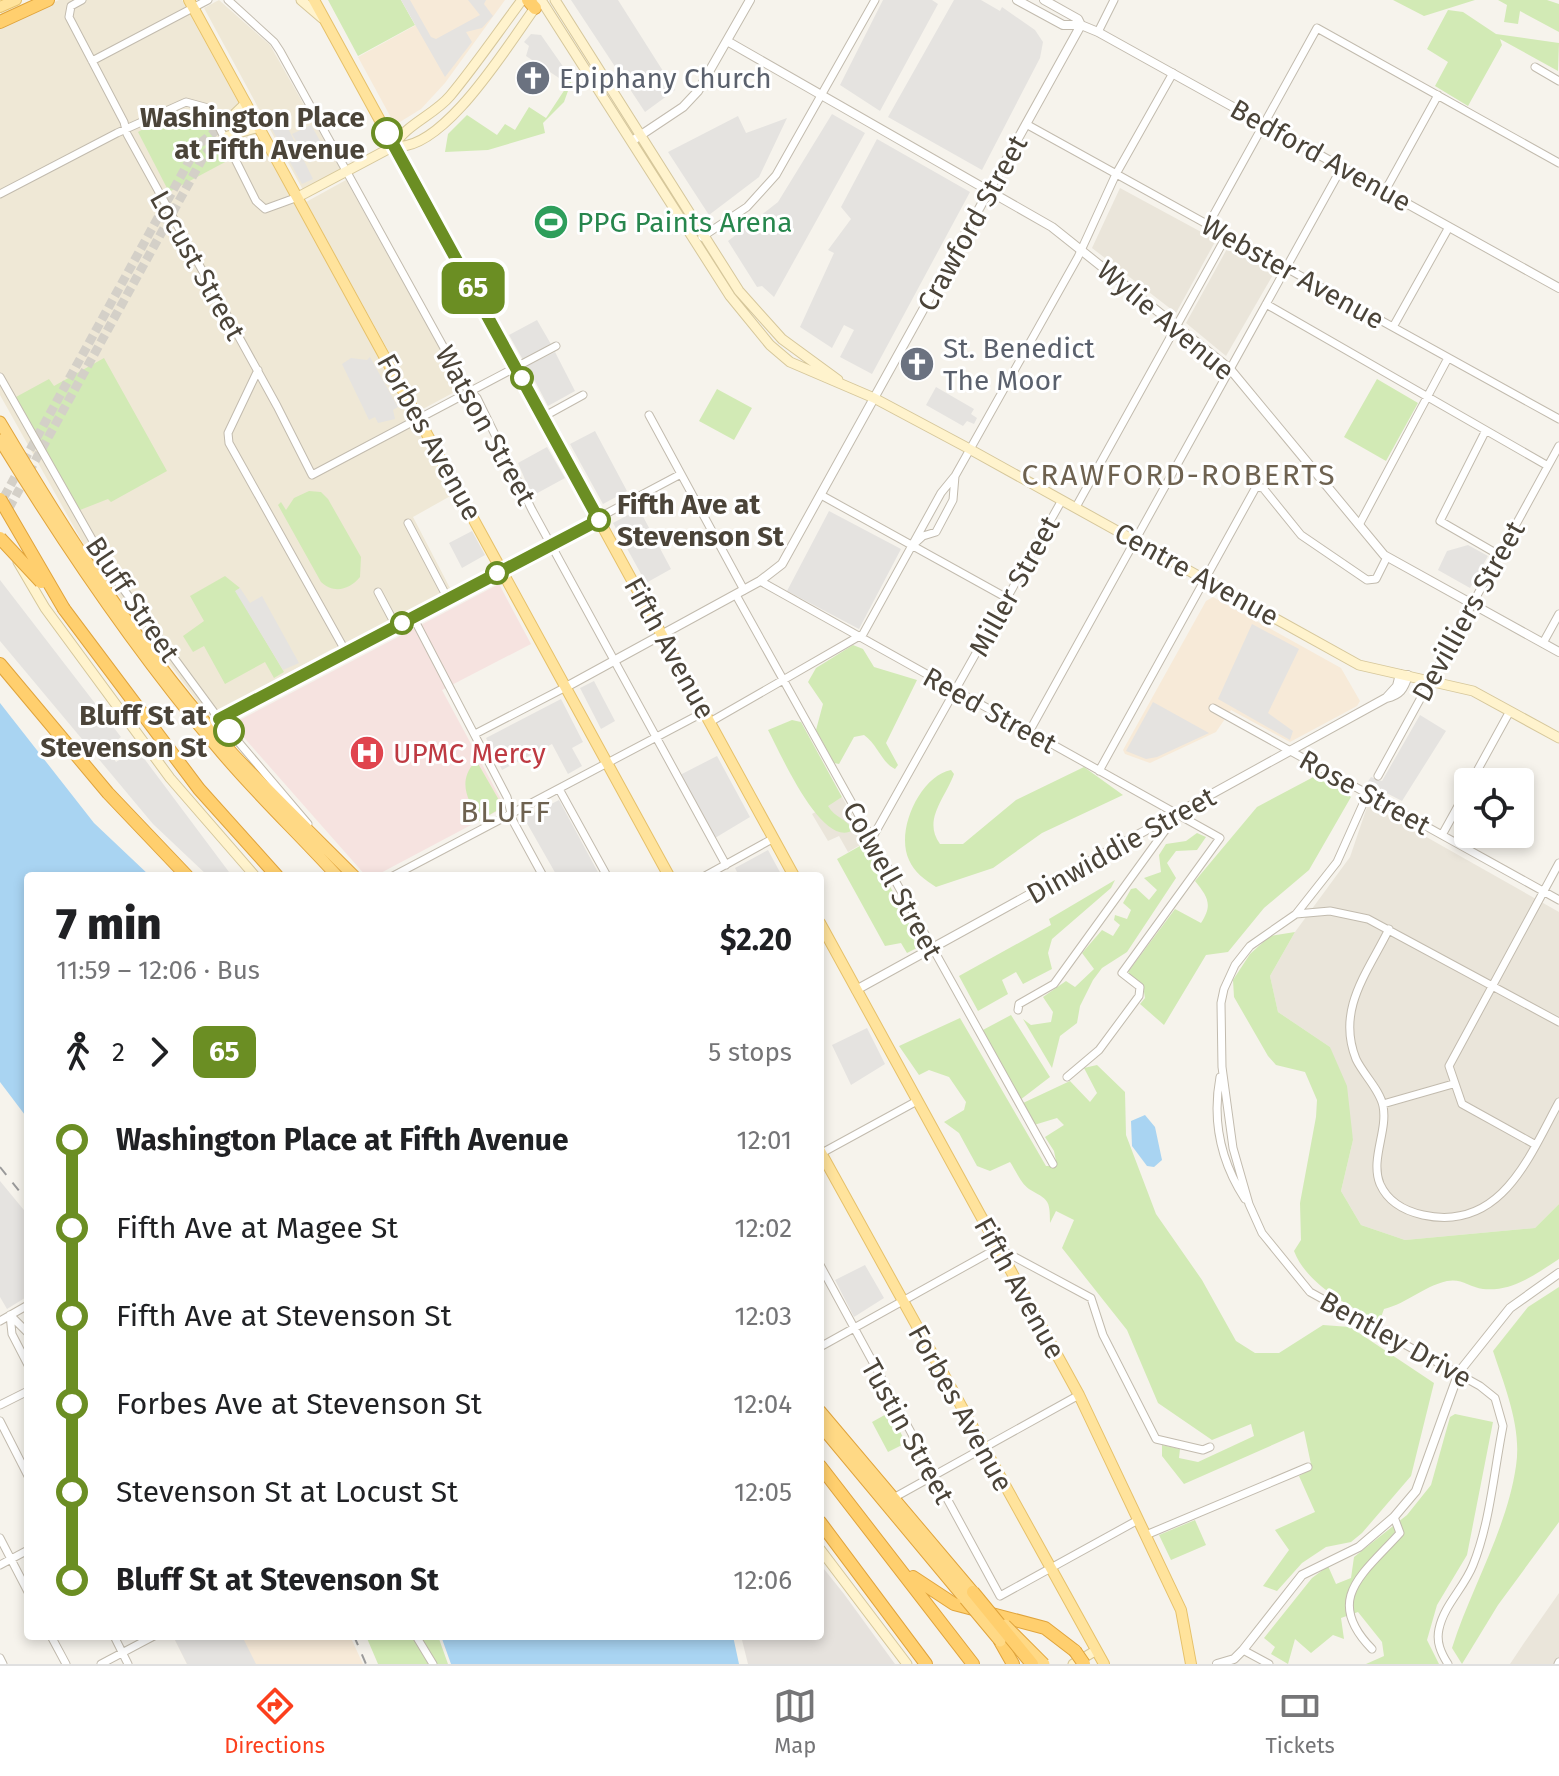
<!DOCTYPE html>
<html lang="en">
<head>
<meta charset="utf-8">
<style>
	body { margin:0; font-family:"Fira Sans",sans-serif; background:#f2f2f2; color:#202124; height:100vh; display:flex; flex-direction:column; font-size:30px; white-space:nowrap }
	* { box-sizing:border-box; margin:0 }
	p { font-size:26px; color:#757577 }
	.icon { flex:none; width:44px; height:44px; fill:none; stroke:currentColor; stroke-width:2; stroke-linecap:round; stroke-linejoin:round }
	.map { position:relative; flex:1; overflow:hidden }
	.sheet { position:absolute; left:24px; top:872px; width:800px; height:768px; display:flex; flex-direction:column; background:#fff; border-radius:8px; box-shadow:0 4px 12px #0003 }
	.sheet>* { flex:none }
	.badge { padding:0 16px; border-radius:12px; font-size:28px; line-height:52px }
	.buttons { position:absolute; left:1454px; top:768px; display:grid; gap:16px }
	.buttons a { display:grid; place-items:center; width:80px; height:80px; border-radius:8px; background:#fff; box-shadow:0 4px 12px #0003; font-size:40px }
	.map>.badge { position:absolute; translate:-50% -50%; box-shadow:0 0 0 4px #fff }
	.legs { display:flex; align-items:center; gap:12px; height:88px; padding:0 32px; font-size:26px }
	.legs p { margin-inline-start:auto }
	.summary { display:flex; align-items:center; justify-content:space-between; height:136px; padding:0 32px }
	h1 { font-size:44px; font-weight:800; line-height:60px }
	ul { padding:0 32px; list-style:none }
	li { display:flex; align-items:center; gap:28px; height:88px; font-size:30px }
	li i { display:grid; place-items:center; width:12px; height:100%; margin:0 10px; background:currentColor }
	li i::after { content:''; width:20px; height:20px; margin:-10px; border:6px solid; border-radius:50%; background:#fff }
	li p { margin-inline-start:auto }
	li:first-child i { background:linear-gradient(#0000 50%,currentColor 0) }
	li:last-child i { background:linear-gradient(currentColor 50%,#0000 0) }
	.menu { display:flex; justify-content:space-around; align-items:center; height:112px; border-top:2px solid #e0e0e0; background:#fff; font-size:22px; color:#757577 }
	.menu a { display:grid; justify-items:center; gap:4px }
	.menu .selected { color:#fc3f1d }
	.map>svg:first-child { display:block }
</style>
</head>
<body>
<div class="map">
<svg width="1559" height="1664" viewBox="0 0 1559 1664">
	<rect width="100%" height="100%" fill="#f6f3ec"/>
	<path fill="#eae5da" d="M1120,188L1216,240L1176,313L1092,248Z
		M1228,247L1274,273L1226,356L1186,323Z
		M842,797L867,841L848,852L839,836L828,841L812,814Z
		M1368,804L1559,912V1204L1535,1228L1405,1240L1361,1225L1341,1191L1353,1140L1330,1047L1278,1012L1270,976L1295,932L1350,857Z
		M1559,1593V1664H1510L1524,1643Z"/>
	<path fill="#f7ead8" d="M402,0H505L445,83L421,109L395,125L358,57L416,25Z
		M1213,597L1341,668L1360,701L1357,706L1290,742L1231,710L1216,732L1150,763L1125,754L1123,750L1206,601Z
		M173,1636H350L363,1664H187Z"/>
	<path fill="#e6e2dd" d="M820,1564L844,1594L895,1664H748L741,1636H820Z"/>
	<path fill="#efe8d6" d="M59,0H182L454,494L413,517L451,590L348,645L332,649L209,717L93,561L0,395V27Z
		M219,0L270,45L341,170L303,190L204,8Z
		M346,180L462,388L421,410L306,202Z"/>
	<path fill="#f6e3e0" d="M499,584L531,644L442,690L505,807L375,876H366L232,724Z"/>
	<path fill="#d2eab5" d="M328,0H401L415,25L358,56Z
		M1393,0H1475L1424,16Z
		M1498,0H1547L1559,4V32L1520,11L1518,24L1504,22L1507,5Z
		M1448,10L1463,12L1496,34L1559,43L1558,71L1500,39L1502,45L1468,106L1435,86L1448,62L1427,49Z
		M573,77L564,102L543,123L545,133L488,150L445,152L448,134L467,115L497,135L505,124L515,130L529,107L546,118Z
		M189,111L205,120L227,161L169,192L138,132L165,116Z
		M104,358L167,471L111,502L108,499L80,510L16,397L49,379L54,386Z
		M1377,379L1418,403L1386,461L1344,437Z
		M717,389L752,408L734,440L699,421Z
		M309,491L321,492L328,499L361,557L360,577C349,590 334,594 321,582L278,505L281,502L286,510L294,498Z
		M225,576L240,588L236,591L284,672L274,678L265,662L225,684L204,646L193,652L183,636L204,621L190,596Z
		M853,645L863,649L874,667L917,680L886,743L898,765L895,769C881,762 878,745 864,735L854,737L839,764L834,763L816,730L823,704L808,682L816,668Z
		M792,720L801,722L842,797L828,806C835,818 846,818 853,830C822,850 780,752 768,730Z
		M476,760L503,807L479,821C467,797 457,782 476,760Z
		M1084,767L1123,795L1042,833L993,868L936,887C925,880 914,872 909,860C895,831 920,776 951,770L954,774C946,797 922,820 940,844H963L1016,800Z
		M1321,773L1351,797L1309,870L1264,908L1228,952L1206,955L1164,1025L1140,1004L1145,998L1143,986L1128,972L1175,909L1201,923C1213,905 1208,897 1195,881L1257,807Z
		M1197,833L1206,837L1197,850L1176,851L1167,863L1176,878L1127,952L1102,968L1093,980L1080,1006L1077,1023L1060,1036L1052,1068L1023,1019L1031,1025L1051,1022L1053,1012L1043,997L1066,981L1075,987L1094,969L1082,953L1102,930L1113,936L1120,925L1114,920L1115,915L1127,919L1131,910L1123,903L1131,889L1136,888L1149,900L1157,890L1144,878L1161,872L1159,855L1166,844L1186,841Z
		M867,842L921,946L907,953L901,943L885,946L837,859Z
		M1115,880L1111,888L1052,939L1048,953L1052,969L1023,984L1016,972L1002,980L1008,994L978,1011L959,976L1051,925L1049,919Z
		M1295,932L1270,976L1278,1012L1330,1047L1347,1086L1353,1140L1341,1191L1361,1225L1405,1240L1535,1228L1559,1204V1259C1536,1274 1512,1292 1483,1289C1470,1287 1461,1278 1447,1281C1422,1287 1408,1303 1384,1309L1380,1320H1375C1347,1305 1306,1283 1294,1251L1301,1240L1300,1203L1316,1117L1317,1100L1305,1072L1276,1065L1268,1056L1234,997L1233,980L1250,954L1270,936Z
		M1011,1015L1050,1077L1020,1100L981,1031Z
		M960,1018L1046,1166H1057L1054,1151L1045,1137L1064,1125L1057,1118L1034,1125L1023,1103L1070,1081L1090,1102L1097,1093L1084,1068L1097,1065L1125,1092L1126,1135L1156,1214L1202,1280L1236,1341L1255,1353H1279L1323,1325L1350,1327L1434,1383L1411,1476L1362,1533L1351,1542L1326,1547L1302,1563L1277,1591L1263,1586L1289,1550L1275,1530L1315,1512L1299,1476L1312,1469L1304,1431L1184,1484L1162,1456V1445L1180,1449L1179,1458L1198,1462L1254,1436L1251,1424L1212,1440L1158,1403L1127,1330L1062,1248L1074,1220L1056,1211L1050,1223C1050,1199 1048,1200 1029,1189C1021,1184 1015,1169 1010,1162L990,1171L977,1166L959,1133L944,1122L964,1110L966,1102L949,1077L929,1070L919,1075L899,1046Z
		M1559,1287V1522L1498,1605L1462,1664L1452,1648C1471,1588 1507,1529 1516,1466C1522,1428 1505,1387 1493,1351L1528,1307Z
		M890,1412L906,1443L888,1452L872,1422Z
		M1455,1414L1493,1422L1467,1555L1437,1605L1427,1640L1439,1664H1366L1384,1656L1382,1642L1358,1612L1341,1618L1344,1639L1333,1635L1311,1653L1295,1639L1288,1664L1271,1654L1275,1647L1264,1638L1312,1578L1328,1566L1336,1584L1351,1578L1354,1557L1407,1515L1431,1485L1450,1417Z
		M1195,1520L1206,1545L1171,1560L1159,1535Z
		M366,1636H438L448,1664H378Z"/>
	<path fill="#e5e3e0" d="M401,0H410L431,37L436,39L480,15L468,0H486L484,4L493,16L482,28L466,32L472,42L445,77Z
		M571,0H618L675,90L645,112Z
		M883,0H932L938,4L880,111L840,85Z
		M954,0H981L1000,11L1002,7L1035,30L1043,42L1040,58L982,170L888,117Z
		M531,34L541,35L569,75L565,82L526,56L529,46L524,42Z
		M281,114L313,179L302,184L268,122Z
		M832,114L865,133L774,297L762,286L757,287L728,241L778,202Z
		M738,116L746,133L787,118L759,177L709,215L668,152Z
		M311,125L327,153L309,163L292,134Z
		M877,139L970,192L872,374L840,357L854,330L844,325L832,348L800,327L834,253L828,250L851,219L841,207Z
		M537,320L552,346L523,360L509,335Z
		M555,352L575,391L548,406L527,366Z
		M370,357L398,407L393,410L395,419L378,423L375,417L369,420L342,364L351,358L367,360Z
		M936,387L974,409L971,414L977,418L974,424L967,421L963,426L926,405Z
		M595,431L627,491L603,504L570,444Z
		M547,447L565,478L532,496L518,463Z
		M639,509L671,569L646,583L613,523Z
		M829,511L901,549L859,629L787,591Z
		M472,531L485,555L462,568L449,543Z
		M1468,545L1488,556L1470,588L1438,570L1447,551Z
		M0,580L121,737L107,748L116,762L137,749L232,876H208L153,824L0,641Z
		M240,588L250,603L262,596L299,663L283,670L235,591Z
		M1252,624L1299,649L1268,713L1293,731L1290,740L1218,699Z
		M594,681L615,721L601,729L580,688Z
		M561,699L583,742L572,748L582,766L568,774L552,744L502,770L486,738Z
		M1153,702L1209,733L1157,757L1146,759L1126,751Z
		M1420,715L1446,731L1402,801L1367,783L1371,777L1382,781Z
		M717,756L750,817L715,838L678,776Z
		M559,800L600,876H557L524,818Z
		M768,850L782,876H739L735,868Z
		M867,1028L885,1064L851,1085L832,1045Z
		M0,1181L28,1215V1296L7,1309L0,1297Z
		M865,1265L884,1298L854,1317L835,1280Z
		M182,1636H242L256,1664H187L175,1640Z"/>
	<path fill="#a9d4f2" d="M0,703L94,823L150,876H28V1119L0,1082Z
		M1145,1115L1155,1127L1162,1160L1154,1167L1147,1166L1132,1146L1131,1121Z
		M441,1636H733L739,1664H451Z"/>
	<g fill="none" stroke-linecap="round" stroke-linejoin="round">
		<path stroke="#d4d0c8" stroke-width="9" stroke-dasharray="9 4.5" stroke-linecap="butt" d="M4,497L198,145L223,125
			M9,508L205,154L228,136"/>
		<g stroke="#c2bbae" stroke-width="9">
			<path id="minor" d="M82,0L71,6L69,17L124,122L127,134L277,406L312,475L556,346
				M228,0L274,42L280,51L465,386L477,398L532,510L726,865
				M1098,32L1114,0
				M92,61L208,0
				M1535,67L1559,81
				M1026,124L1559,419
				M1385,191L1438,95
				M0,194L117,133L186,102L208,108L214,117L256,201L265,209L298,197
				M1208,225L1317,28L1559,163
				M702,237L747,207L776,175L875,0
				M1266,304L1548,466
				M1393,327L1449,227
				M258,370L228,433L229,443L346,652
				M0,377L110,571L219,719L308,824
				M649,415L744,590
				M543,417L583,395
				M1485,432L1440,521L1499,555
				M821,495L1007,598
				M1076,507L1227,235
				M408,523L448,599
				M1359,525L1448,358
				M912,546L923,536L936,532L953,500L955,476L1078,257L1116,174L1173,73
				M760,581L1220,838L1122,973L1140,987L1139,996L1099,1050L1067,1077
				M378,592L396,626
				M736,595L1053,1164
				M413,617L507,797L513,821L543,876
				M1543,643L1559,614
				M1213,708L1559,900
				M219,719L681,474
				M710,722L863,634L941,493L954,477
				M1029,732L1342,167
				M475,734L566,687
				M1099,771L1256,487L1263,488L1301,535L1367,580L1376,579L1387,557
				M1378,776L1559,446
				M1471,782L1510,711
				M559,789L607,876
				M1367,795L1337,862L1296,914L1250,946L1235,965L1224,989L1221,1003L1222,1067L1233,1148L1249,1204L1262,1233L1310,1292L1480,1386L1495,1398L1503,1426C1494,1471 1490,1523 1473,1565C1464,1588 1444,1605 1439,1629C1436,1642 1441,1653 1448,1664
				M1442,835L1468,788
				M871,840L1062,500
				M393,876L704,712
				M705,876L774,838
				M1296,914L1330,911L1368,919L1559,1022
				M1389,929C1368,972 1336,1009 1356,1059C1363,1074 1380,1090 1383,1106C1388,1131 1370,1159 1380,1184C1388,1202 1405,1211 1423,1215C1501,1232 1529,1157 1559,1102
				M1018,1010L1019,1004L1054,984L1177,814
				M1220,1077C1212,1120 1221,1162 1245,1199
				M1383,1104L1453,1084
				M1536,1145L1462,1104L1449,1066L1559,863
				M820,1154L917,1101
				M820,1265L1000,1596L1138,1520
				M10,1315L12,1334L28,1365
				M10,1315L28,1333
				M0,1321L28,1305
				M820,1347L998,1248L1091,1298L1103,1335L1156,1439L1203,1450L1210,1447
				M0,1405L28,1391
				M0,1421L28,1476
				M897,1496L1079,1395
				M1146,1535L1308,1467
				M0,1538L28,1592
				M0,1565L28,1550
				M51,1636L66,1664
				M114,1636L128,1664
				M416,1636L433,1664
				M1372,1649C1323,1599 1363,1574 1400,1533L1394,1517
				M1243,1650L1269,1664
				M0,1658L3,1664
				M101,1664L154,1636
				M1558,1664L1559,1662"/>
		</g>
		<g stroke="#c2bbae" stroke-width="10">
			<path id="tertiary" d="M1017,0L1063,25H1081L1098,32L1559,288
				M1044,0L1078,19L1081,25
				M727,41L1052,227L1230,369L1384,555L1559,652
				M632,141L683,107L698,91L750,0
				M566,687L760,581L782,564L1081,25
				M1387,697L1397,686L1400,674
				M856,990L1386,698C1400,695 1404,689 1408,675
				M1217,1664L1234,1659L1243,1650L1302,1575L1359,1547L1394,1517L1416,1491L1459,1372L1510,1308L1559,1273"/>
		</g>
		<g stroke="#d6c79b" stroke-width="11">
			<path id="secondary" d="M301,0L322,18
				M541,0L730,296L770,345L790,362L874,398L964,446L1359,665L1473,691L1559,738
				M555,0L739,291L782,339L838,380
				M223,125L246,103
				M228,136L259,127
				M394,146C443,154 511,40 537,5
				M394,146C405,125 434,115 450,96C475,66 498,32 522,0
				M298,197L394,146
				M18,562L45,608L170,778L255,876
				M820,1549L907,1664
				M1073,1664L1095,1651"/>
		</g>
		<g stroke="#e6c16a" stroke-width="12">
			<path id="primary" d="M189,0L669,876
				M314,0L794,876
				M0,7L16,0
				M820,923L1079,1395L1181,1610L1191,1664
				M820,1151L1104,1664"/>
		</g>
		<g stroke="#e0a43c" stroke-width="13">
			<path id="trunk" d="M0,422C69,538 143,655 234,755C273,796 314,836 354,876
				M0,440C66,548 135,650 217,747C254,792 298,833 337,876
				M820,1411L973,1592
				M820,1425L965,1599"/>
		</g>
		<g stroke="#e0a43c" stroke-width="14">
			<path id="motorway" d="M528,0L535,8
				M0,22L48,0
				M64,609L199,789L277,876
				M0,664L108,793L187,876
				M820,1466L973,1664
				M820,1522L926,1664
				M913,1577L954,1604L1045,1628L1075,1651
				M1000,1641L1013,1664"/>
		</g>
		<use href="#minor" stroke="#fff" stroke-width="7"/>
		<use href="#tertiary" stroke="#fff" stroke-width="8"/>
		<use href="#secondary" stroke="#fff3cd" stroke-width="9"/>
		<use href="#primary" stroke="#ffe39c" stroke-width="10"/>
		<use href="#trunk" stroke="#ffd985" stroke-width="11"/>
		<use href="#motorway" stroke="#ffcf6e" stroke-width="12"/>
		<path stroke="#9a9a9a" stroke-width="2" stroke-dasharray="10 10" stroke-linecap="butt" d="M0,1167L28,1202
			M354,1636L366,1664"/>
		<g stroke="#e0a43c" stroke-width="13" stroke-linecap="butt">
			<path id="trunk-bridge" d="M965,1599L1000,1641
				M1005,1625L1044,1664"/>
		</g>
		<g stroke="#e0a43c" stroke-width="14" stroke-linecap="butt">
			<path id="motorway-bridge" d="M0,499L64,609
				M0,538L41,582
				M973,1592L1032,1664
				M1075,1651L1084,1664"/>
		</g>
		<use href="#trunk-bridge" stroke="#ffd985" stroke-width="11"/>
		<use href="#motorway-bridge" stroke="#ffcf6e" stroke-width="12"/>
	</g>
	<g fill="none" stroke-linecap="round" stroke-linejoin="round">
		<g stroke="#fff" stroke-width="18">
			<path id="line-1" d="M229,731L219,719L599,520L387,133"/>
		</g>
		<use href="#line-1" stroke="#6b8e23" stroke-width="12"/>
	</g>
	<defs>
		<g id="church-disc" transform="scale(1.8)"><circle r="9.5" fill="#6b7280" stroke="#fff"/><path d="M-1.2-6h2.4v3.5h3.3v2.4h-3.3V6h-2.4V-.1h-3.3v-2.4h3.3Z" fill="#fff"/></g>
		<g id="stadium-disc" transform="scale(1.8)"><circle r="9.5" fill="#2e9e5b" stroke="#fff"/><path d="M0-5a6.5 5 0 1 0 0 10a6.5 5 0 1 0 0-10ZM-3.5-1.8h7v3.6h-7Z" fill="#fff"/></g>
		<g id="hospital-disc" transform="scale(1.8)"><circle r="9.5" fill="#e0444e" stroke="#fff"/><path d="M-5-5h3v3.5h4V-5h3V5h-3V1.5h-4V5h-3Z" fill="#fff"/></g>
	</defs>
	<g fill-rule="evenodd">
		<use href="#church-disc" x="533" y="78"/>
		<use href="#stadium-disc" x="551" y="222"/>
		<use href="#church-disc" x="917" y="364"/>
		<use href="#hospital-disc" x="367" y="753"/>
	</g>
	<g fill="#fff" stroke="#6b8e23" stroke-width="4">
		<circle cx="387" cy="133" r="14"/>
		<circle cx="522" cy="378" r="10"/>
		<circle cx="599" cy="520" r="10"/>
		<circle cx="497" cy="573" r="10"/>
		<circle cx="402" cy="623" r="10"/>
		<circle cx="229" cy="731" r="14"/>
	</g>
	<g text-anchor="middle" stroke-width="6" stroke-linejoin="round" paint-order="stroke">
		<g font-size="28" fill="#5b616d" stroke="#fff" text-anchor="start">
			<text x="559" y="88">Epiphany Church</text>
			<text x="943" y="358">St. Benedict<tspan x="943" dy="32">The Moor</tspan></text>
		</g>
		<g font-size="28" font-weight="bold" fill="#4b4439" stroke="#fff" text-anchor="end">
			<text x="365" y="127">Washington Place<tspan x="365" dy="32">at Fifth Avenue</tspan></text>
			<text x="617" y="514" text-anchor="start">Fifth Ave at<tspan x="617" dy="32">Stevenson St</tspan></text>
			<text x="207" y="725">Bluff St at<tspan x="207" dy="32">Stevenson St</tspan></text>
		</g>
		<g font-size="28" fill="#4b4439" stroke="#fff">
			<text transform="translate(1321 155) rotate(29)" y="10">Bedford Avenue</text>
			<text transform="translate(972 223) rotate(-61)" y="10">Crawford Street</text>
			<text transform="translate(198 265) rotate(61)" y="10">Locust Street</text>
			<text transform="translate(1293 272) rotate(29)" y="10">Webster Avenue</text>
			<text transform="translate(1166 320) rotate(40)" y="10">Wylie Avenue</text>
			<text transform="translate(486 425) rotate(61)" y="10">Watson Street</text>
			<text transform="translate(430 437) rotate(61)" y="10">Forbes Avenue</text>
			<text transform="translate(1197 574) rotate(29)" y="10">Centre Avenue</text>
			<text transform="translate(1014 586) rotate(-61)" y="10">Miller Street</text>
			<text transform="translate(133 599) rotate(56)" y="10">Bluff Street</text>
			<text transform="translate(1468 611) rotate(-61)" y="10">Devilliers Street</text>
			<text transform="translate(670 648) rotate(61)" y="10">Fifth Avenue</text>
			<text transform="translate(990 710) rotate(29)" y="10">Reed Street</text>
			<text transform="translate(1365 792) rotate(29)" y="10">Rose Street</text>
			<text transform="translate(1121 845) rotate(-29)" y="10">Dinwiddie Street</text>
			<text transform="translate(893 880) rotate(61)" y="10">Colwell Street</text>
			<text transform="translate(1020 1288) rotate(61)" y="10">Fifth Avenue</text>
			<text transform="translate(1396 1339) rotate(29)" y="10">Bentley Drive</text>
			<text transform="translate(961 1408) rotate(61)" y="10">Forbes Avenue</text>
			<text transform="translate(908 1431) rotate(61)" y="10">Tustin Street</text>
		</g>
		<g font-size="28" fill="#27864d" stroke="#fff" text-anchor="start">
			<text x="577" y="232">PPG Paints Arena</text>
		</g>
		<g font-size="28" fill="#be3a42" stroke="#fff" text-anchor="start">
			<text x="393" y="763">UPMC Mercy</text>
		</g>
		<g font-size="30" letter-spacing="2" fill="#6e6250" stroke="#fff">
			<text x="1179" y="485">CRAWFORD-ROBERTS</text>
			<text x="506" y="822">BLUFF</text>
		</g>
	</g>
</svg>
<div class="buttons">
<a><svg class="icon" aria-label="locate" viewBox="0 0 24 24"><circle cx="12" cy="12" r="6"/><path d="M12 2v4M12 18v4M2 12h4M18 12h4"/></svg></a>
</div>
<b class="badge" style="left:473px;top:288px;background:#6b8e23;color:#fff">65</b>
<section class="sheet">
<div class="summary"><div><h1>7 min</h1><p>11:59 – 12:06 · Bus</p></div><b>$2.20</b></div>
<div class="legs"><svg class="icon" aria-label="walk" viewBox="0 0 24 24"><circle cx="13" cy="4" r="2"/><path d="M13 8l-2 6 4 7M11 14l-3 7M7 12l3-4h3l4 4"/></svg>2<svg class="icon" aria-label="forward" viewBox="0 0 24 24"><path d="M9 5l7 7-7 7"/></svg><b class="badge" style="background:#6b8e23;color:#fff">65</b><p>5 stops</p></div>
<ul>
<li><i style="color:#6b8e23"></i><b>Washington Place at Fifth Avenue</b><p>12:01</p></li>
<li><i style="color:#6b8e23"></i><span>Fifth Ave at Magee St</span><p>12:02</p></li>
<li><i style="color:#6b8e23"></i><span>Fifth Ave at Stevenson St</span><p>12:03</p></li>
<li><i style="color:#6b8e23"></i><span>Forbes Ave at Stevenson St</span><p>12:04</p></li>
<li><i style="color:#6b8e23"></i><span>Stevenson St at Locust St</span><p>12:05</p></li>
<li><i style="color:#6b8e23"></i><b>Bluff St at Stevenson St</b><p>12:06</p></li>
</ul>
</section>
</div>
<nav class="menu">
<a class="selected"><svg class="icon" aria-label="directions" viewBox="0 0 24 24"><path d="M12 3l9 9-9 9-9-9zM9 14v-3h6M13 9l2 2-2 2"/></svg>Directions</a>
<a><svg class="icon" aria-label="map" viewBox="0 0 24 24"><path d="M3 6l6-2 6 2 6-2v14l-6 2-6-2-6 2zM9 4v14M15 6v14"/></svg>Map</a>
<a><svg class="icon" aria-label="tickets" viewBox="0 0 24 24"><path d="M3 7h18v10H3zM15 7v10"/></svg>Tickets</a>
</nav>
</body>
</html>
